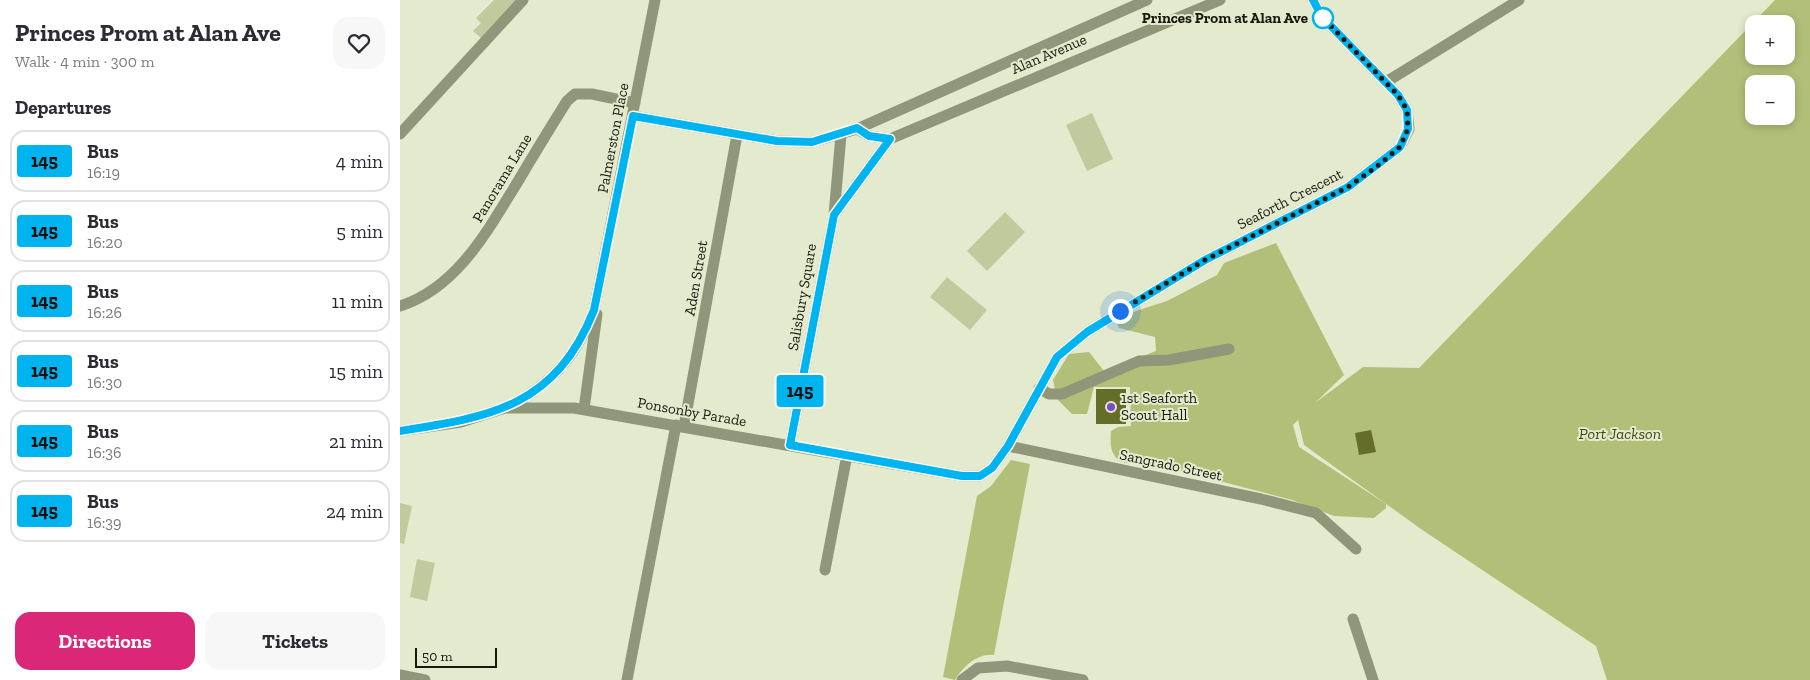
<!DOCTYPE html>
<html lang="en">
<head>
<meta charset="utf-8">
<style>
	body { margin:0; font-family:"Zilla Slab",serif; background:#f7f7f7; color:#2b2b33; height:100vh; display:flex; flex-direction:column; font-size:19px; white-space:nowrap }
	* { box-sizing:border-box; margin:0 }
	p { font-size:16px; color:#7c7c81 }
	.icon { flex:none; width:28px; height:28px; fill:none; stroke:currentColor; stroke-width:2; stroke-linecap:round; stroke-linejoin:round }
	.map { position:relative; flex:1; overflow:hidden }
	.sheet { display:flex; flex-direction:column; background:#fff; width:400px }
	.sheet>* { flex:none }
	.badge { padding:0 10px; border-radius:4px; font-size:18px; line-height:32px }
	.controls { position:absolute; left:1345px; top:15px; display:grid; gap:10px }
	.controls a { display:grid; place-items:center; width:50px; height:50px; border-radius:10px; background:#fff; box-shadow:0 2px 8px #0003; font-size:25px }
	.scale { position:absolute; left:15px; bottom:12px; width:82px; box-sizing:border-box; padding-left:5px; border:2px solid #17190e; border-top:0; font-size:14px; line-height:18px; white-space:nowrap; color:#17190e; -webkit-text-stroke:4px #e4eacd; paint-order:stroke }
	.you { position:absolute; width:25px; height:25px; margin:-12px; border:4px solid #fff; border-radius:50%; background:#1a73e8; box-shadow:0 0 0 8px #1a73e833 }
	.map>.badge { position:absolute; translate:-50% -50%; box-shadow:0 0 0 2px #fff }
	h2 { padding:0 15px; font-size:19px; line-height:45px }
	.round { display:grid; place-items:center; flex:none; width:52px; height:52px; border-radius:15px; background:#f7f7f7 }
	.overview { display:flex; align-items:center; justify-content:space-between; height:85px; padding:0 15px }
	h1 { font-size:24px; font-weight:700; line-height:38px }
	.cta { display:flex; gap:10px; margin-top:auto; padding:10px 15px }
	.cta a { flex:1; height:58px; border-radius:15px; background:#db2777; color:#fff; font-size:20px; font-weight:700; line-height:58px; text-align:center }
	.cta a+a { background:#f7f7f7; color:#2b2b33 }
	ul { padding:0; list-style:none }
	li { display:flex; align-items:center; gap:15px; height:62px; margin:0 10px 8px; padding:0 5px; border:2px solid #e1e1e2; border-radius:15px }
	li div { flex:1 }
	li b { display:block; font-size:19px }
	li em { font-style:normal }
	li .badge { min-width:55px; font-weight:700; text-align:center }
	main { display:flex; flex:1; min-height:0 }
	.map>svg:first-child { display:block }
</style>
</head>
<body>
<main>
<section class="sheet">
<div class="overview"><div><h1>Princes Prom at Alan Ave</h1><p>Walk · 4 min · 300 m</p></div><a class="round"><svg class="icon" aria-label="heart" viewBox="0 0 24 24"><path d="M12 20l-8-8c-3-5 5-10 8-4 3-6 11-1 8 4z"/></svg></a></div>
<h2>Departures</h2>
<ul>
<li><span class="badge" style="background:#00b5ef;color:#111">145</span><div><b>Bus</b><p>16:19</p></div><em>4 min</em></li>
<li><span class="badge" style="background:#00b5ef;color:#111">145</span><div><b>Bus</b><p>16:20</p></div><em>5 min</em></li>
<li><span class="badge" style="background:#00b5ef;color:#111">145</span><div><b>Bus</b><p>16:26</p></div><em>11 min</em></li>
<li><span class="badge" style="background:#00b5ef;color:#111">145</span><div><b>Bus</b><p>16:30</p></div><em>15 min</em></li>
<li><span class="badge" style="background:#00b5ef;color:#111">145</span><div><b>Bus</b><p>16:36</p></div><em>21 min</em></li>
<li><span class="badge" style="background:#00b5ef;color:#111">145</span><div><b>Bus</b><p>16:39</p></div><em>24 min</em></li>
</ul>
<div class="cta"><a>Directions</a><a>Tickets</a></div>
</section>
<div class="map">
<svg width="1410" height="680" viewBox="0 0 1410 680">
	<rect width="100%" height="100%" fill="#e4eacd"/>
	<path fill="#c1ca9d" d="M94,0H116L81,38L73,31L81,23L76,18Z
		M692,113L713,159L687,171L666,125Z
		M605,212L625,232L587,271L567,251Z
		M547,277L587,310L570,330L530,297Z
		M0,503L12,506L4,544L0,543Z
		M17,559L35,563L27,601L10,597Z"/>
	<path fill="#b2bf78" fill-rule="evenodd" d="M1375,0H1410V680H1207L1196,646L1021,529L904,445L898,420L893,425L899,447L986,504V508L974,518L934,516L892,500L770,468L721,462C710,455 710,444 711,431L718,427L731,426L730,387H694L687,414H672L657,399L653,380L669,354L689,352L704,371L756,351L755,337L719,328L716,322L730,313L767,301L817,275L824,263L876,243L944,375L915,403L963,367L1019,368ZM1354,24H1386V56H1354ZM1354,84H1386V116H1354Z
		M611,460L630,464L594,655C577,653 563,667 555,680L543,677L577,496L591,486Z"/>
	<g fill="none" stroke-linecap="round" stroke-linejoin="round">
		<path stroke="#b2bf78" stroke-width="3" d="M819,406L849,398L898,417"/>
	</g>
	<path fill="#646e28" d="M696,389H726V424H696Z
		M971,430L976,452L959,455L955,433Z"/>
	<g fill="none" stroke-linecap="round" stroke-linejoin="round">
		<path stroke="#909679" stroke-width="11" d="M986,82L1119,0
			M233,116L377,141L412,142L457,129L747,0
			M457,129L469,136L490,139
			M0,134L123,0
			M434,215L490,139L820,0
			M0,306C57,288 88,230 117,183C133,156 150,128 167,101L175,94H192L235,103
			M639,388L649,394H662L739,361L769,360L829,349
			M106,408C152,384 176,357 194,310L255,0
			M184,409L197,314
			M284,426L337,135
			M0,431L61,422L105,408H174L562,476H580L592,468L608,446L657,357L687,332L805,260L948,187L1000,147L1009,129L1007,110L998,95L922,17L913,0
			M390,445L434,215L441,135
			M608,446L861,499L916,513L956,549
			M425,570L447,455
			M953,619L973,680
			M0,675L25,680
			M227,680L276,425
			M562,680L578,668L607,666L683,680"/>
	</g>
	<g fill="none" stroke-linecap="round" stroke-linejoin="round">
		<g stroke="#fff" stroke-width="11">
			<path id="line" d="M0,431C92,417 156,406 194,310L233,116L377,141L412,142L457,128L469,136L490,139L434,215L390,445L562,476H580L592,468L608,446L657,357L687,332L805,260L948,187L1000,147L1008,129L1007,110L998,95L922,17L913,0"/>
		</g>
		<use href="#line" stroke="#00b5ef" stroke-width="8"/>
		<path stroke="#17190e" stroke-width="5" stroke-dasharray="0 9" d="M720,311L805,260L948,187L976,167L1000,147L1008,129L1007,110L998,95L923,18"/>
	</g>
	<circle fill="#fff" stroke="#00b5ef" stroke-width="2.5" cx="923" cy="18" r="10"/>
	<circle fill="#794cc5" stroke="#e4eacd" stroke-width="2" cx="711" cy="407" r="5"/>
	<g text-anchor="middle" stroke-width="4" stroke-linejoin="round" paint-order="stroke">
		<g font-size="15" font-weight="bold" fill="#17190e" stroke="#e4eacd" text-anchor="end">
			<text x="908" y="23">Princes Prom at Alan Ave</text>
		</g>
		<g font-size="15" fill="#17190e" stroke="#e4eacd">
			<text transform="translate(649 54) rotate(-23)" y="5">Alan Avenue</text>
			<text transform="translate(213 138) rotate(-79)" y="5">Palmerston Place</text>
			<text transform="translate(102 178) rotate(-59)" y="5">Panorama Lane</text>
			<text transform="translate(890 199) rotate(-27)" y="5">Seaforth Crescent</text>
			<text transform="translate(296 278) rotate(-80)" y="5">Aden Street</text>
			<text transform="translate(402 297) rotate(-80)" y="5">Salisbury Square</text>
			<text transform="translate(292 412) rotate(10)" y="5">Ponsonby Parade</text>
			<text transform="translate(771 465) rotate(12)" y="5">Sangrado Street</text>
		</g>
		<g font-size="15" fill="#17190e" stroke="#e4eacd" text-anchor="start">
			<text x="721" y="403">1st Seaforth<tspan x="721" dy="17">Scout Hall</tspan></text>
		</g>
		<g font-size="16" font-style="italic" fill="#3f4611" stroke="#e4eacd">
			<text x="1220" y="439">Port Jackson</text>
		</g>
	</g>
</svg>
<div class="controls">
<a>+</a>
<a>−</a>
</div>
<div class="scale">50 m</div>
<div class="you" style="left:720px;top:311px"></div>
<b class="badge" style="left:400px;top:391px;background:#00b5ef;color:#111">145</b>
</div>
</main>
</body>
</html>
